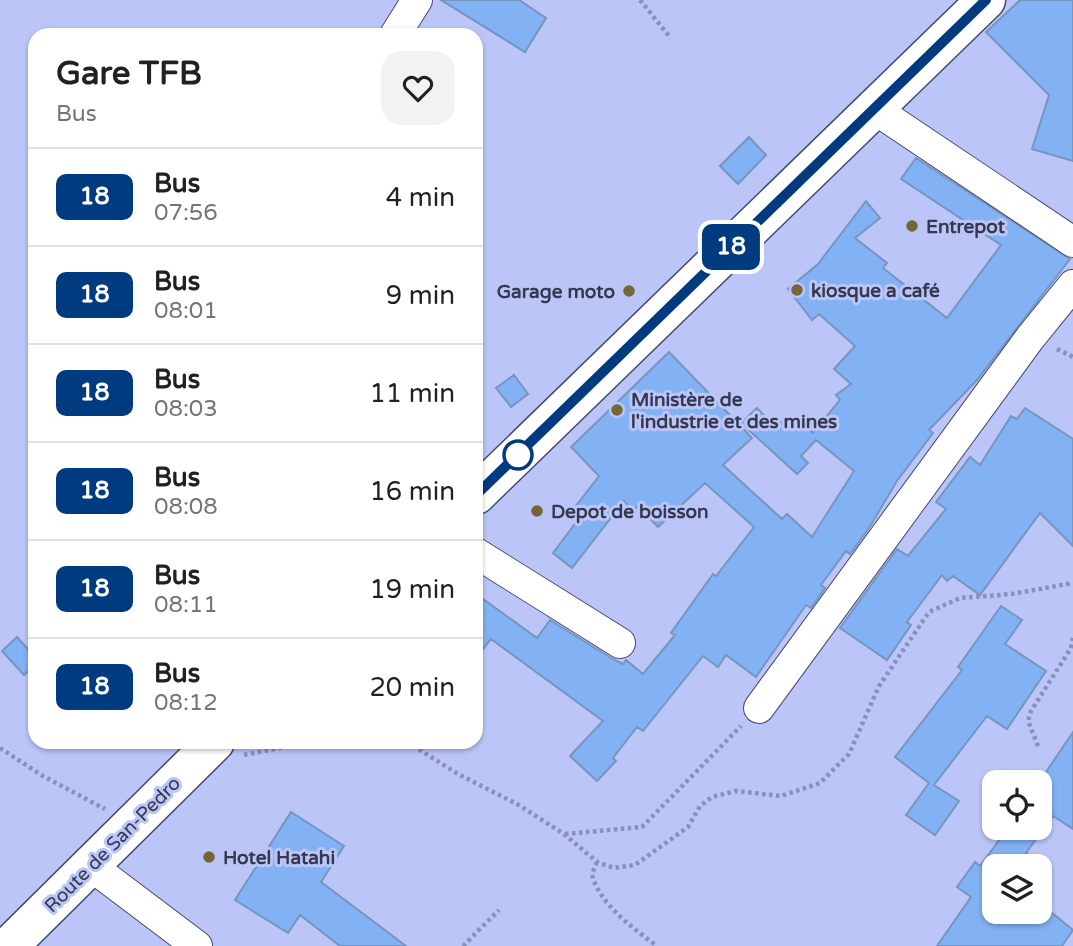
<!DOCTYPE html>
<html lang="en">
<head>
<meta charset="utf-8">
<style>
	body { margin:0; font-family:"Varela Round",sans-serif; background:#f2f2f2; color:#202124; height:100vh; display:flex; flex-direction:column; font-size:26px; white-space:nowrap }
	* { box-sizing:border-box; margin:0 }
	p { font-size:23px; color:#757577 }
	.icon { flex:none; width:38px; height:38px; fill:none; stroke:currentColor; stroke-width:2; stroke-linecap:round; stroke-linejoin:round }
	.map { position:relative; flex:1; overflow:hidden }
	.panel { position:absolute; left:28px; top:28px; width:455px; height:721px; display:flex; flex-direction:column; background:#fff; border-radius:21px; box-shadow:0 2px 5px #0004 }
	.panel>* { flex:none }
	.badge { padding:0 14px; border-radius:10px; font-size:24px; line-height:46px }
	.buttons { position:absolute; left:982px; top:770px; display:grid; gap:14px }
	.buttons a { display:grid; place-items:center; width:70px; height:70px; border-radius:14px; background:#fff; box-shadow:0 2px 5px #0004; font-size:35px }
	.map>.badge { position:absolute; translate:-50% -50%; box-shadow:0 0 0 4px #fff }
	.round { display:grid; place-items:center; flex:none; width:74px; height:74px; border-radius:21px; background:#f2f2f2 }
	.headline { display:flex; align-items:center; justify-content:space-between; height:119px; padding:0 28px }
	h1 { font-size:33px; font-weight:800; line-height:52px }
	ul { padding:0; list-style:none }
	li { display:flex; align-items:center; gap:21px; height:98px; padding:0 28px; border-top:2px solid #e0e0e0 }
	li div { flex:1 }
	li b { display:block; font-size:26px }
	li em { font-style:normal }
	li .badge { min-width:77px; font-weight:700; text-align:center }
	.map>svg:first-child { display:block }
</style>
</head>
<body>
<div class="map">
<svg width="1073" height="946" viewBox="0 0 1073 946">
	<rect width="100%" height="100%" fill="#bbc5f8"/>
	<path fill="#82b2f3" stroke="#7695bf" stroke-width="2" d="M441,0H519L546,18L525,52Z
		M1020,0H1073V161L1032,149L1049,95L986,32Z
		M749,137L766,155L738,184L720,166Z
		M916,158L1070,259L977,380L929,430L933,433L897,481L869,528L850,554L846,551L821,585L825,588L811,608L806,605L756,677L726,655L718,667L703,656L643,731L637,727L613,758L616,761L597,781L570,756L603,721L491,639L476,658V594L537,638L550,620L611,658L623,664L626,660L643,674L675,635L671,633L713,574L716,576L754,527L705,483L658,527L638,506L633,511L624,501L572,568L553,553L580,517L572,511L599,476L571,447L669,352L752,438L723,465L782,519L787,514L812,537L854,471L816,440L801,456L808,463L797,474L741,423L757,408L772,424L777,419L788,428L797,418L813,433L840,400L836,395L851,384L834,369L855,346L819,314L812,320L788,289L818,264L866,201L880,218L855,238L887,263L883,268L947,318L1001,245L901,179Z
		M514,375L528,394L511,407L496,388Z
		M1025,408L1073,439V546L1040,513L980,595L953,576L947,581L942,575L907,622L911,625L887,660L840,628L897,549L908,556L946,509L936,502L970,457L980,465L1011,416L1017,419Z
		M1001,606L1022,620L1005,644L1046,671L1007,729L987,716L934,785L959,801L935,835L906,815L929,783L895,757L962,670L958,667Z
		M17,637L35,657V665L24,675L2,651Z
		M1073,732V829L1053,816L1026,853L1045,866H994V912H1051L1073,930L1062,946H937L971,897L957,887L975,862L980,866L1008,828H1040V781Z
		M291,812L344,846L321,882L406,946H340L300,915L288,933L235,900Z"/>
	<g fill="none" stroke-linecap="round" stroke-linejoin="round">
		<g stroke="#434975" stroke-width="32">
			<path id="minor" d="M395,35L417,0
				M873,108L1073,242
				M476,553L620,643
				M759,708L1030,338L1073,285
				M91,866L197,946"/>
		</g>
		<g stroke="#434975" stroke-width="41">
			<path id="major" d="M476,495L986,0
				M9,946L215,742"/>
		</g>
		<path stroke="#8991b9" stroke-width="4.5" stroke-dasharray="3.5 3.5" stroke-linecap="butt" d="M640,0L669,36
			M1057,349L1073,357
			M407,742L458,774L517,804L564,834L597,862L614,868L635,865L688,827L700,806L712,797L736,791L781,796L820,783L849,754L879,686L929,612L960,598L1012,594L1073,583
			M1038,746L1028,721L1031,711L1071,648L1073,638
			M0,748L43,776L105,809
			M244,755L310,742
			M565,834L642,827L741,726
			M597,862L592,874C598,903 634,929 657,946
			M463,946L499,910"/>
		<use href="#minor" stroke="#fff" stroke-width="30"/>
		<use href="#major" stroke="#fff" stroke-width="38"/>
	</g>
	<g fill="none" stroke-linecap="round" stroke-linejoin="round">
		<g stroke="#fff" stroke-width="16">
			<path id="line" d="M476,495L986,0"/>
		</g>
		<use href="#line" stroke="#003b80" stroke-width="10"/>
	</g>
	<g fill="#736734" stroke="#bbc5f8" stroke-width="2.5">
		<circle cx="912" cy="226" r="7"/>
		<circle cx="797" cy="290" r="7"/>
		<circle cx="629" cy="291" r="7"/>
		<circle cx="617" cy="410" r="7"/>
		<circle cx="537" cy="511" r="7"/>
		<circle cx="209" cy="857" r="7"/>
	</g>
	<circle fill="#fff" stroke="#003b80" stroke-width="3.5" cx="518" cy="455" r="14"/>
	<g text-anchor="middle" stroke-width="6" stroke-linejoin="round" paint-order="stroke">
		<g font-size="19" font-weight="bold" fill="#35394d" stroke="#bbc5f8" text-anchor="start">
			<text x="926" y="233">Entrepot</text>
			<text x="811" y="297">kiosque a café</text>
			<text x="615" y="298" text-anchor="end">Garage moto</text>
			<text x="631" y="406">Ministère de<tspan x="631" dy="22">l'industrie et des mines</tspan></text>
			<text x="551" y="518">Depot de boisson</text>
			<text x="223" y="864">Hotel Hatahi</text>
		</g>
		<g font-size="19" fill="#35394d" stroke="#bbc5f8">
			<text transform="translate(112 844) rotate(-45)" y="7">Route de San-Pedro</text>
		</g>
	</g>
</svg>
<div class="buttons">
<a><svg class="icon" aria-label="locate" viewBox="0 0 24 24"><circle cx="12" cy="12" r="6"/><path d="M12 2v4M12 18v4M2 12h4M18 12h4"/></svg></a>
<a><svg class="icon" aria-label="layers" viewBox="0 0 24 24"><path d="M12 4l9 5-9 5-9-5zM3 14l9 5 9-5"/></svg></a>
</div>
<b class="badge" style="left:731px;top:247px;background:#003b80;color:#fff">18</b>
<section class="panel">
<div class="headline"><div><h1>Gare TFB</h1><p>Bus</p></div><a class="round"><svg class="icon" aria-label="heart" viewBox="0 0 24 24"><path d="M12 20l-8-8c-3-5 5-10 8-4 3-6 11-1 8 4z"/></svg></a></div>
<ul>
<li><span class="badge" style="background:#003b80;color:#fff">18</span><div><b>Bus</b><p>07:56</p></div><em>4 min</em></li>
<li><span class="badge" style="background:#003b80;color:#fff">18</span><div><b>Bus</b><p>08:01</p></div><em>9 min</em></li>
<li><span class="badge" style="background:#003b80;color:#fff">18</span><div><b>Bus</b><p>08:03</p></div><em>11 min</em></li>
<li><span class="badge" style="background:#003b80;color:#fff">18</span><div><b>Bus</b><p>08:08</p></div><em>16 min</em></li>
<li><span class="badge" style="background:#003b80;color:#fff">18</span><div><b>Bus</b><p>08:11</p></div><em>19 min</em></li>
<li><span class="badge" style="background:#003b80;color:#fff">18</span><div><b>Bus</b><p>08:12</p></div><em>20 min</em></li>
</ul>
</section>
</div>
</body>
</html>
